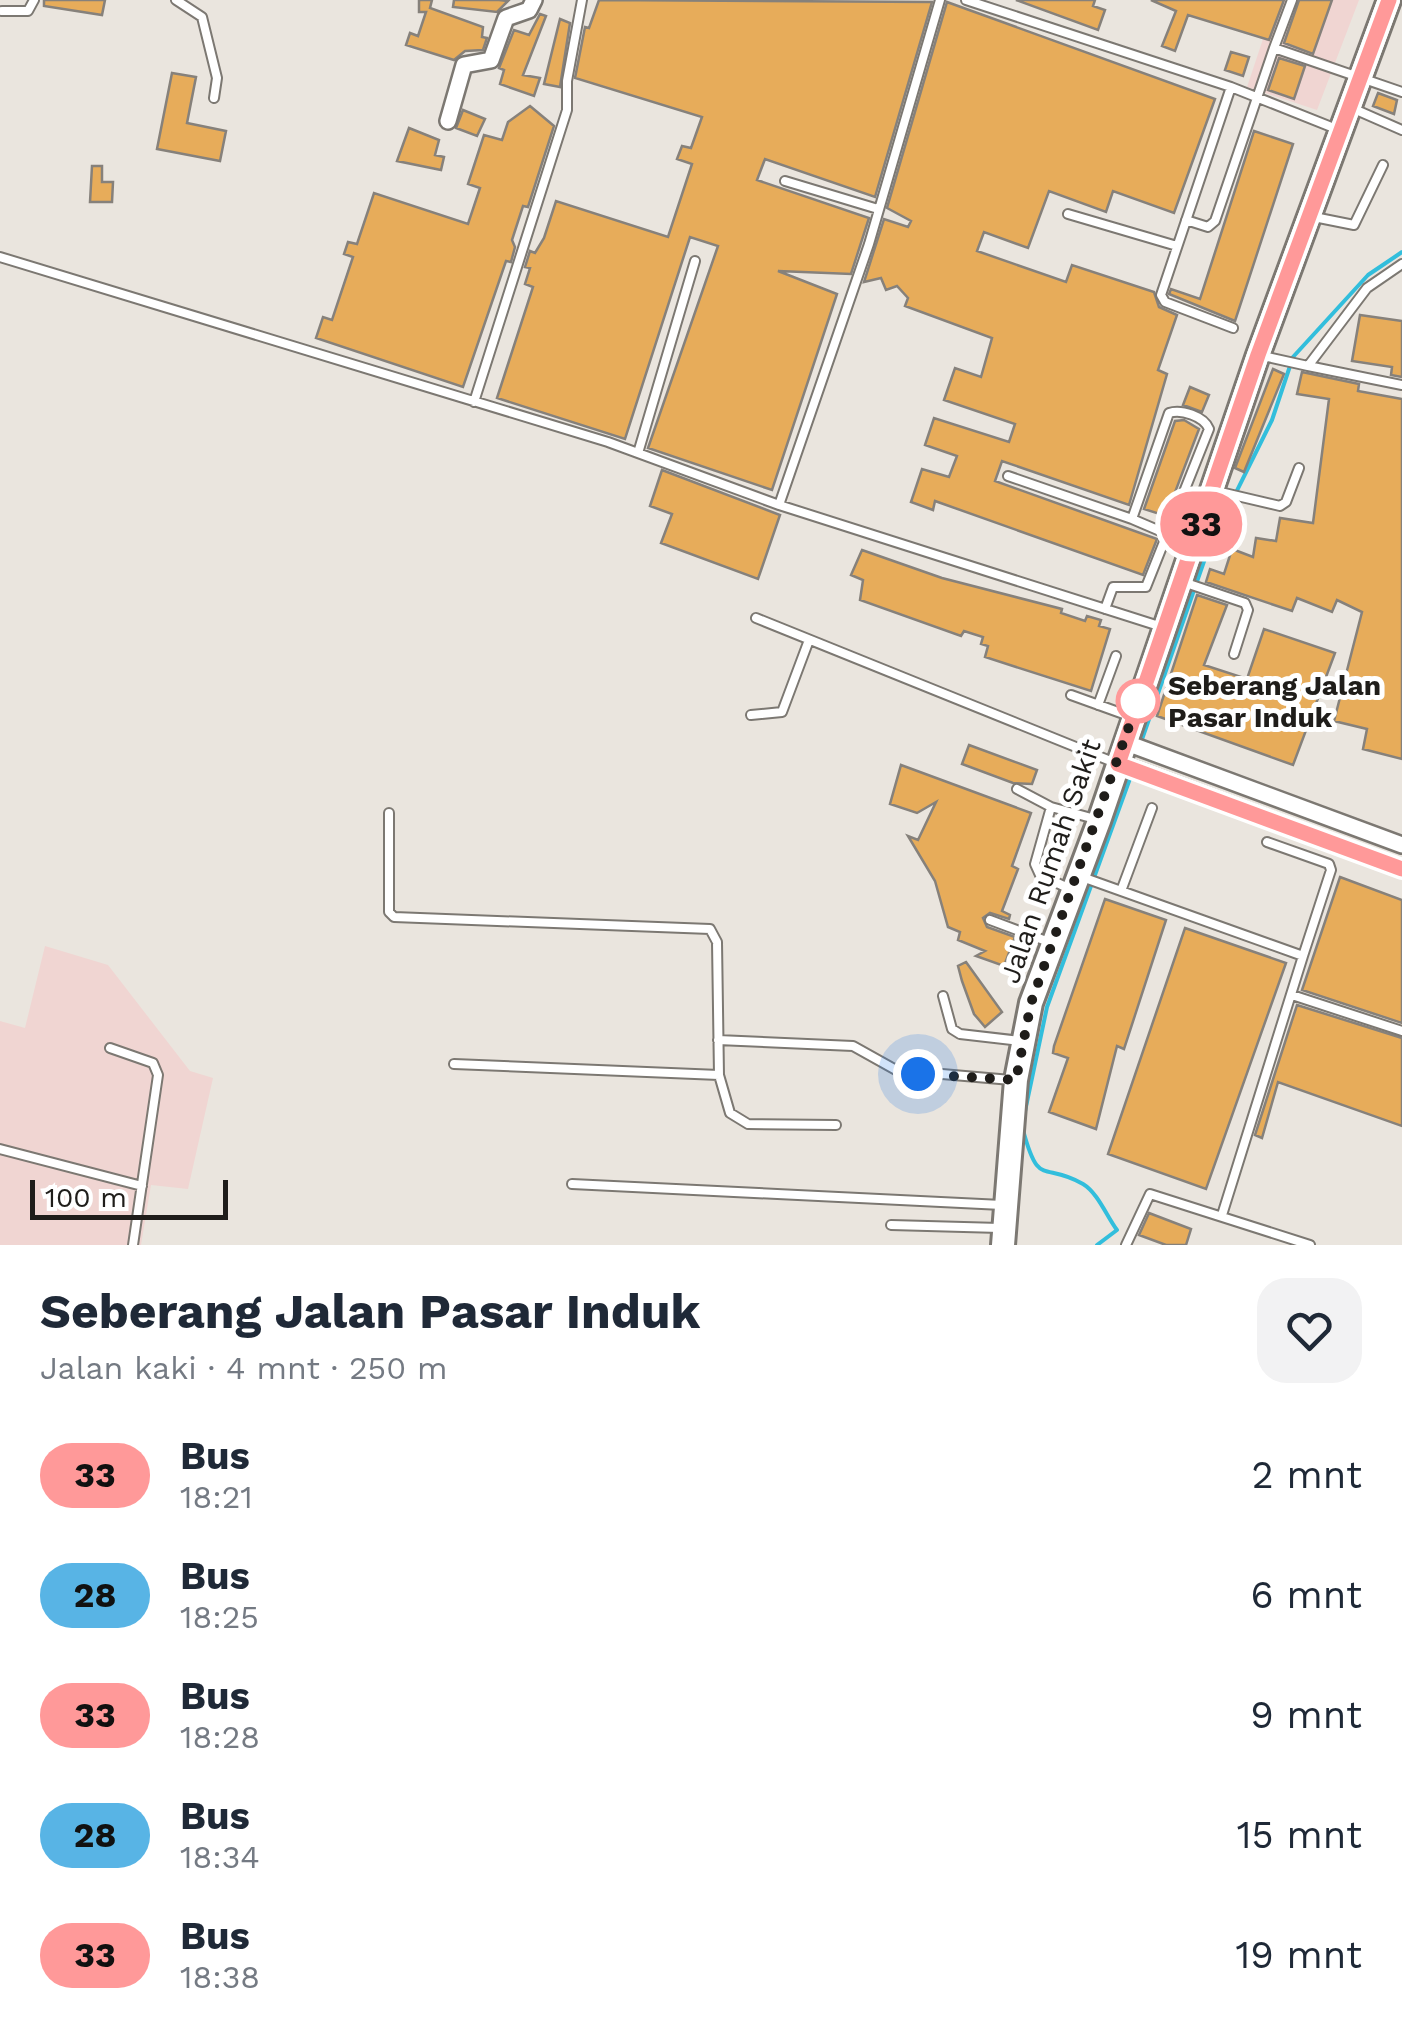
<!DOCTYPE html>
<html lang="id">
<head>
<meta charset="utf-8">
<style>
	body { margin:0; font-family:"Work Sans",sans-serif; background:#f2f2f3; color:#1f2937; height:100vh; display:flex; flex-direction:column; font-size:38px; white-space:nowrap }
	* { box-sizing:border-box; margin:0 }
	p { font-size:32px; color:#747a83 }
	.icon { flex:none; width:55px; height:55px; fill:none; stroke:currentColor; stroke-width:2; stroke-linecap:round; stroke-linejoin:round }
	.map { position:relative; height:1245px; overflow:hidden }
	.sheet { display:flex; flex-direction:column; background:#fff; flex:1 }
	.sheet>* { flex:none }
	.badge { padding:0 20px; border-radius:32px; font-size:35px; line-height:65px }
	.scale { position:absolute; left:30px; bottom:25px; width:198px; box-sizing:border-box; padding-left:10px; border:5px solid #1f1d1a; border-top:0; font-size:28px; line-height:35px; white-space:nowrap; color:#1f1d1a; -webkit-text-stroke:8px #fff; paint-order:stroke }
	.you { position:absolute; width:50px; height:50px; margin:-25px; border:8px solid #fff; border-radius:50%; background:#1a73e8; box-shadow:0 0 0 15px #1a73e833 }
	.map>.badge { position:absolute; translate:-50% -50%; box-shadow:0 0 0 5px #fff }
	.round { display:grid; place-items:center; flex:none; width:105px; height:105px; border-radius:30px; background:#f2f2f3 }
	.head { display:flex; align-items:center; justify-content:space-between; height:170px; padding:0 40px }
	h1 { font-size:48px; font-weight:700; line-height:75px }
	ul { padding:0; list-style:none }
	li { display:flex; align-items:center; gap:30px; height:120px; padding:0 40px }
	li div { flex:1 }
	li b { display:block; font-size:38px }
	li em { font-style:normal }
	li .badge { min-width:110px; font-weight:700; text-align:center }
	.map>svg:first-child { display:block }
</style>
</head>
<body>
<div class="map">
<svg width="1402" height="1245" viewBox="0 0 1402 1245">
	<rect width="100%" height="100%" fill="#eae5de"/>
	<path fill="#f0d5d2" d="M1276,0H1359L1317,110L1247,87Z
		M45,946L108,965L190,1071L213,1078L188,1189L151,1185L141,1245H0V1021L25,1028Z"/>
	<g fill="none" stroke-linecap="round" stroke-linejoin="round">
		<path stroke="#32bedc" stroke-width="4" d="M1140,745L1209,547L1272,420L1293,357L1368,275L1402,252
			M1024,1116L1047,1007L1132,773
			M1023,1130C1039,1189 1043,1161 1083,1184C1098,1193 1107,1217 1117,1230L1097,1245"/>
	</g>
	<path fill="#e7ac5a" stroke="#86817b" stroke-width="2.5" d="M44,0H105L102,15L44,6Z
		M419,0H432L430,8L483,27L482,37L487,38L483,50L465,51L454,60L406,45L410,33L418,36L426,12H419Z
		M454,0H499L508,1L497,12L453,7Z
		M599,0L932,2L875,197L765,159L757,180L869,218L851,274L778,271L837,294L772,490L648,448L718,246L690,237L625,439L497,398L533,287L525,284L530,268L525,267L530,251L535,253L544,238L556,201L668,237L692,164L677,159L682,146L691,148L702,117L575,78L585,27L589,28Z
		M1016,0H1095L1093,6L1105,10L1098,30Z
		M1151,0H1284L1269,40L1188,15L1175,51L1162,46L1176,11Z
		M1299,0H1332L1313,54L1284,43Z
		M947,2L1215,99L1174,213L1113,191L1106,212L1049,191L1028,248L984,232L977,251L1066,282L1072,265L1154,292L1159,307L1177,315L1158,370L1167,374L1129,505L1002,461L995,481L1157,539L1143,575L935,501L933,510L911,502L922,469L949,477L957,456L925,445L934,418L1009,442L1015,424L944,400L955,368L981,377L992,338L905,306L908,298L897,286L886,290L881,278L864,282L884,219L908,227L911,221L887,208Z
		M540,14L546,16L523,75L540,78L534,96L500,84L504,70L499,68L514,30L529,35Z
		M560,19L570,23L560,87L544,84Z
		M1231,52L1249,57L1243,76L1225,70Z
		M1279,58L1305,66L1294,99L1268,90Z
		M172,73L196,77L187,123L226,131L220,161L157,149Z
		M1378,93L1397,100L1394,114L1373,106Z
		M530,106L554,126L528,207L523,206L512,240L515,247L511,262L506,261L463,387L316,338L323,317L332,320L353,257L344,254L348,242L357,244L374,193L468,224L480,188L468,184L484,135L502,140L508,122Z
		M463,110L485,119L477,136L456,128Z
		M409,128L439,140L435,155L444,157L441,170L397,161Z
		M1254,131L1293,144L1235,321L1169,294L1171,289L1200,299Z
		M92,166H102V182H113L112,202H90Z
		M1360,315L1402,321V377L1391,375L1392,367L1352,361Z
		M1273,369L1284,374L1244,472L1235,468Z
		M1302,372L1359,384L1358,391L1402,399V759L1363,749L1367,729L1334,721L1362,612L1337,600L1332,612L1297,598L1292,611L1206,582L1210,569L1224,574L1232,549L1253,557L1256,538L1276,541L1280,518L1313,523L1329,399L1297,394Z
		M1190,387L1209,395L1202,412L1183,405Z
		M1184,420L1199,429L1166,516L1144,509L1175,421Z
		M662,470L780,515L758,579L661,543L672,514L650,506Z
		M862,550L942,578L1062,609L1061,613L1085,621L1087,616L1101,620L1099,626L1110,629L1091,691L985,657L988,646L981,644L983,637L964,631L961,636L860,600L863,580L851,575Z
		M1197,595L1227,605L1204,665L1247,679L1264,629L1335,653L1293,765L1157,716Z
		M969,745L1037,770L1032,784L1013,783L962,764Z
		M901,765L1031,813L1012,866L1018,869L1002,911L1010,915L1009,919L990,913L983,918L987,927L1015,937L1004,966L976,956L985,951L958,940L960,932L948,927L935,881L908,836L918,840L936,802L917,813L890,804Z
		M1340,877L1402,900V1023L1302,990Z
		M1105,899L1166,920L1124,1049L1117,1046L1096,1129L1049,1112L1068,1058L1053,1053L1054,1046Z
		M1185,928L1286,963L1206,1189L1108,1154Z
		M966,962L1002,1012L985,1027L974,1014L962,981L958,966Z
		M1297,1005L1402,1038V1126L1278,1082L1262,1138L1255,1135Z
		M1149,1213L1191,1229L1186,1245H1166L1139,1235Z"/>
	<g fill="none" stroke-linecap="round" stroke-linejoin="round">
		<g stroke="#7c7872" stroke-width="12">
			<path id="lane" d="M176,0L202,17L217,78L214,98
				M940,0L869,244L779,505L1159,626
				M966,0L1231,87L1339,130
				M2,11H28L34,0
				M1274,48L1292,0
				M1231,87L1161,295L1165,302L1233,328
				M1354,109L1402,130
				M785,181L878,209
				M1068,214L1177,246
				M1314,217L1354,225L1383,165
				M1186,220L1208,227L1215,221L1274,48L1402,92
				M0,257L608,442L779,505
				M1402,264L1367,288L1308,366L1402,385
				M1263,356L1308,366
				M474,402L567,110V81L582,0
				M638,453L695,261
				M1008,476L1132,519
				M1216,491L1280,506L1286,502L1299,468
				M1186,583L1245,603L1248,610L1234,654
				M1105,609L1113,587H1146L1209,429C1204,416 1181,409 1169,413L1132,519L1167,534
				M756,618L1113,762
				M1071,695L1132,717
				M1098,705L1116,656
				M751,715L782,712L809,640
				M1017,789L1051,807L1035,864L1040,875L1068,888
				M1051,807L1095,819
				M389,813V912L394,917L710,929L717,942L719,1075L730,1113L748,1124L836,1125
				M1267,842L1329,864L1331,870L1303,956
				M1082,877L1303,956L1222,1215
				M1121,891L1152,808
				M990,920L1049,942
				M1292,995L1402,1031
				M943,996L952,1029L960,1034L1021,1041
				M718,1040L853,1046L896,1070L1011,1080
				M110,1048L153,1063L158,1075L133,1245
				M454,1064L719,1075
				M0,1149L142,1186
				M572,1184L1002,1205
				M891,1225L1000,1228
				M1126,1245L1150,1194L1310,1245"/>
		</g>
		<g stroke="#7c7872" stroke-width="20">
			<path id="street" d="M448,121L464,65L491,60L506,18L529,10L534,0
				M1124,742L1402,845
				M1118,763L1402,869"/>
		</g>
		<g stroke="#7c7872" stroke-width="28">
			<path id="primary" d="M1003,1245L1016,1080L1031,1003L1099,821L1258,355L1389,0"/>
		</g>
		<use href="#lane" stroke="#fff" stroke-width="8"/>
		<use href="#street" stroke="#fff" stroke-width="15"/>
		<use href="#primary" stroke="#fff" stroke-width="22"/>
	</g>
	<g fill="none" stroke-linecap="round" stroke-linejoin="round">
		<g stroke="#fff" stroke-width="22">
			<path id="line" d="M1389,0L1258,355L1118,764L1402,869"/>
		</g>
		<use href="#line" stroke="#f99" stroke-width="15"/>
		<path stroke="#1f1d1a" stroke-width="10" stroke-dasharray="0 18" d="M918,1074L1016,1080L1031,1003L1138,701"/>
	</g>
	<circle fill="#fff" stroke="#f99" stroke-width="5" cx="1138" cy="701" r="20"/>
	<g text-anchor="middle" stroke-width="10" stroke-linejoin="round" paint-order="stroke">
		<g font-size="28" font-weight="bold" fill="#1f1d1a" stroke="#fff" text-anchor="start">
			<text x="1168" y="695">Seberang Jalan<tspan x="1168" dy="32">Pasar Induk</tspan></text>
		</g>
		<g font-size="28" fill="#1f1d1a" stroke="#fff">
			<text transform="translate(1050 861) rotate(-71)" y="10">Jalan Rumah Sakit</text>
		</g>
	</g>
</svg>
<div class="scale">100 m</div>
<div class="you" style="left:918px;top:1074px"></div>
<b class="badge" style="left:1201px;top:524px;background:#f99;color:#111">33</b>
</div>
<section class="sheet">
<div class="head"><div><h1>Seberang Jalan Pasar Induk</h1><p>Jalan kaki · 4 mnt · 250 m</p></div><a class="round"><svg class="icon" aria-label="heart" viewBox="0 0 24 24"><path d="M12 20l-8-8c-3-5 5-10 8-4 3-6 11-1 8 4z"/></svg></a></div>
<ul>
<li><span class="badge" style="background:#f99;color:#111">33</span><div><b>Bus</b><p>18:21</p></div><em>2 mnt</em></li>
<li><span class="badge" style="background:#58b4e5;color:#111">28</span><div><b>Bus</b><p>18:25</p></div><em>6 mnt</em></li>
<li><span class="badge" style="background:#f99;color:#111">33</span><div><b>Bus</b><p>18:28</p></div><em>9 mnt</em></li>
<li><span class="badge" style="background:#58b4e5;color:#111">28</span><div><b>Bus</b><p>18:34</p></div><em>15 mnt</em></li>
<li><span class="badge" style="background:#f99;color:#111">33</span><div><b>Bus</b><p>18:38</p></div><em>19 mnt</em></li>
</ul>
</section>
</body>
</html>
